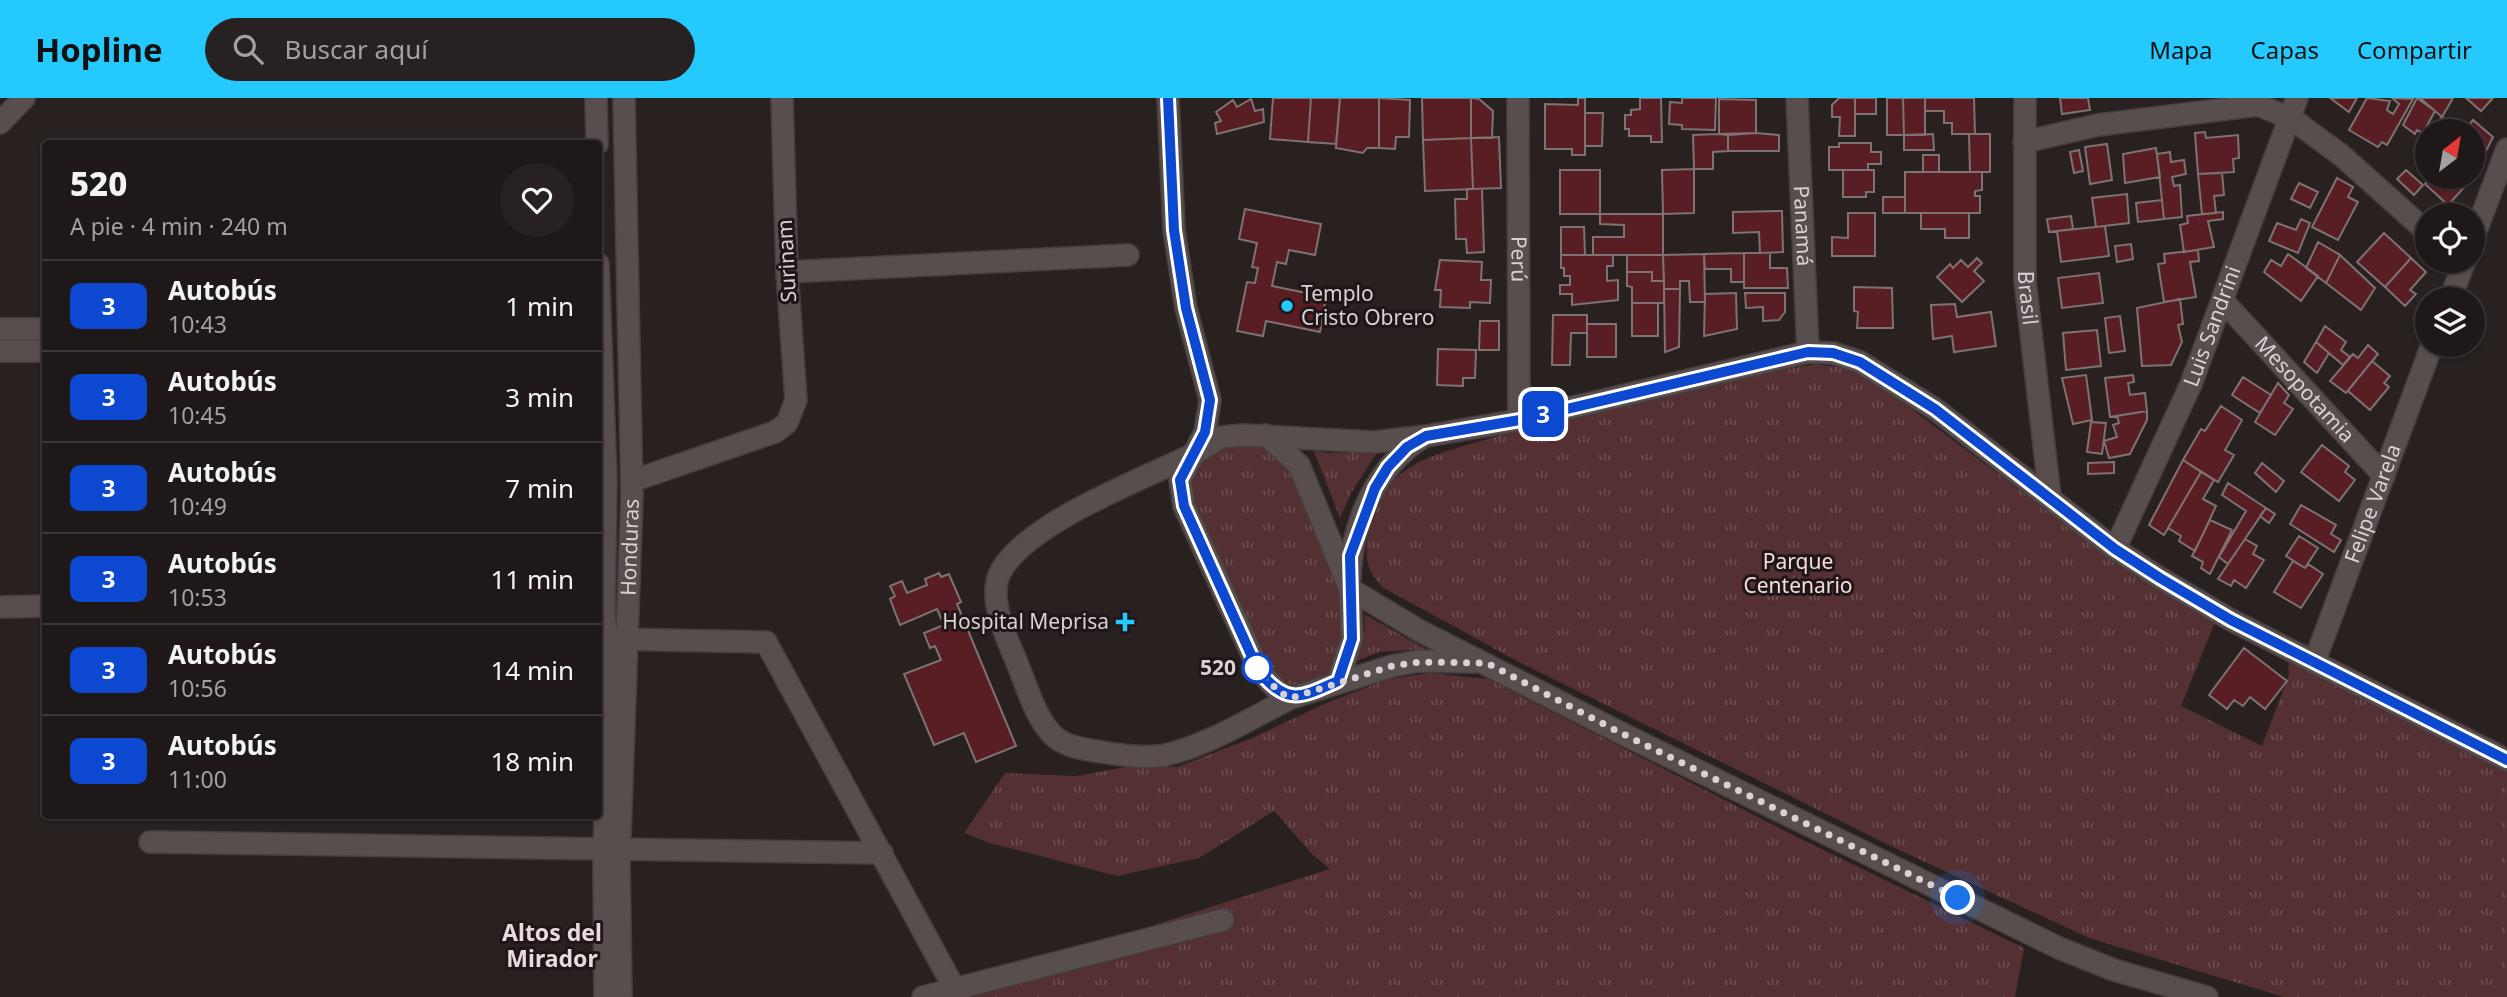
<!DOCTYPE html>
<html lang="es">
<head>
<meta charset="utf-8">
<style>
	body { margin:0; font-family:"Noto Sans",sans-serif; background:#272121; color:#f1f3f6; height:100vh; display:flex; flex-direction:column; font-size:26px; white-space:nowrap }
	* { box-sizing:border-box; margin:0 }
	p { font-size:23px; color:#a1a0a2 }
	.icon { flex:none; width:38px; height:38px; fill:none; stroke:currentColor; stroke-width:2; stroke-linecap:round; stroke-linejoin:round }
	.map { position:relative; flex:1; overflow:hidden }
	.sheet { position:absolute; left:42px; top:42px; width:560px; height:679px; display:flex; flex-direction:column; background:#1f1818; border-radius:7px; box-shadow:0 2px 5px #0004,0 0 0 2px #3c3737 }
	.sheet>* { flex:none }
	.badge { padding:0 14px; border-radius:10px; font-size:24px; line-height:46px }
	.needle { width:46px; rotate:31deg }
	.controls { position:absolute; left:2415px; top:21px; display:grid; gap:14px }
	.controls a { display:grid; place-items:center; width:70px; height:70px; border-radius:50%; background:#1f1818; box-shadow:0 2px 5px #0004,0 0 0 2px #3c3737; font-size:35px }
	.you { position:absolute; width:35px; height:35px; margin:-18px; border:5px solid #fff; border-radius:50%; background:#1a73e8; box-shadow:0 0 0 10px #1a73e833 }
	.map>.badge { position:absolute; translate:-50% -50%; box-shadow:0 0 0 4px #fff }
	.round { display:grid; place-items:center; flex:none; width:74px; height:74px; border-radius:37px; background:#272121 }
	.headline { display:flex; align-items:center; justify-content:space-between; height:119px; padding:0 28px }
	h1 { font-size:33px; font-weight:800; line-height:52px }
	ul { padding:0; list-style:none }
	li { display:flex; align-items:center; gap:21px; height:91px; padding:0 28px; border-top:2px solid #3c3737 }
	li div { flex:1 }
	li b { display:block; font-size:26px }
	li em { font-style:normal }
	li .badge { min-width:77px; font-weight:700; text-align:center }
	header { display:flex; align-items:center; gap:42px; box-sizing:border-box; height:98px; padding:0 35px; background:#24c9fe; color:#111 }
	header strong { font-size:33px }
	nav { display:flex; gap:38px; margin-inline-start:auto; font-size:24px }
	.search { width:490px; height:63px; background:#272121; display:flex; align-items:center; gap:18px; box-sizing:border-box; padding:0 24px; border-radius:38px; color:#a1a0a2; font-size:26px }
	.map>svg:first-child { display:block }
</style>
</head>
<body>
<header>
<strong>Hopline</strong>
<div class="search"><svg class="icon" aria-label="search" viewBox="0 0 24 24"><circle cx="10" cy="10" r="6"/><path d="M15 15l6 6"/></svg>Buscar aquí</div>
<nav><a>Mapa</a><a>Capas</a><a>Compartir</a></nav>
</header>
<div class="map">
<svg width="2507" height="899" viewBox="0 0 2507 899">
	<defs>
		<pattern id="park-tufts" width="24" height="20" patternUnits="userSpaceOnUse" patternTransform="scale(1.75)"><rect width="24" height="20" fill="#543032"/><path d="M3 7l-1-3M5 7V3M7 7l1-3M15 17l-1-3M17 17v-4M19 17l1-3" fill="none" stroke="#6c4d4f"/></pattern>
	</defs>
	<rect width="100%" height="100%" fill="#292020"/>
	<path fill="url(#park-tufts)" d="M1815,266L1849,271L1881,288L2098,451L2216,522L2181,608L2262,648L2289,577L2288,559L2507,673V899H2284L2089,840L1895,750L1519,564L1382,489C1377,482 1370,475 1368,466C1362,437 1377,398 1398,378C1421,358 1458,350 1487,341C1593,308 1705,286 1815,266Z
		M1221,339L1284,351L1350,491L1338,583L1279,594L1184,408L1194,356Z
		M1314,353L1329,355L1378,353L1351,395L1340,420Z
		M1364,516L1426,551L1379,554L1357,563L1365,531Z
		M1430,575L1488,581L1801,741L2024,850L2015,899H960L956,890L1330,771L1313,757L1274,713L1199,760L1117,778L990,745L964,735L1005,675L1076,678L1138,667L1177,669L1250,641L1331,603L1389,581Z"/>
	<path fill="#581e24" stroke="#7e7272" stroke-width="2" d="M1273,0H1311L1308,44L1270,41Z
		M1311,0H1340L1336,46L1308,44Z
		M1340,0H1379V50H1367L1363,55L1336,50Z
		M1379,0L1410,2L1409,39H1396L1395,51L1379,50Z
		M1422,0H1471V40L1423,42Z
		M1471,0L1479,1L1493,13L1492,40H1471Z
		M1578,0H1585V57H1572V51H1545V6L1578,7Z
		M1640,0H1661L1662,44H1651V38H1629V31H1625V17H1631V12L1640,11Z
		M1682,0H1716L1715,32L1682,31V27L1669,26L1670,4L1682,5Z
		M1839,0H1855V38H1839L1840,19H1832V7Z
		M1855,0H1876V16H1855Z
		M1887,0H1903L1904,37H1887Z
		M1903,0H1925V37H1904Z
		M1925,0H1974L1975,36H1952V25H1944V13H1925Z
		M2060,0H2088L2090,12L2062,16Z
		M2330,0H2357L2349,14Z
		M2367,0L2390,3L2387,12L2393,16L2399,6L2392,0L2413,1L2387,47L2382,44L2378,49L2349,32Z
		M2417,0L2435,13L2423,35L2417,32L2415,36L2403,27Z
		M2420,0H2453L2442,19Z
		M2466,0H2493L2481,13Z
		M1251,1L1255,13L1263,11L1264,24L1217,36L1215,25L1221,23L1216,14L1233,2L1237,9Z
		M1719,1L1756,2V35L1719,36Z
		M1585,15H1603L1602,48H1585Z
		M2442,19L2459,33H2430Z
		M2473,22L2493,39L2485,55L2473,45V33H2464Z
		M2205,34L2206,40L2238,37L2239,60L2233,61L2234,74L2198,76L2195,35Z
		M1756,35L1779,37V53H1728V37Z
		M1719,36L1728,37V53L1713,54V71H1694L1693,37Z
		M1933,36L1934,52H1904V37Z
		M1969,36H1990V74H1970Z
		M1499,39L1501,90L1473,91L1471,40Z
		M1471,40L1473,91L1425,93L1423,42Z
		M1839,45H1871V54H1881V66H1868V72H1829V49H1839Z
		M2107,46L2112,82L2090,86L2085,49Z
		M2156,50L2160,79L2125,85L2123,56Z
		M2079,52L2083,73L2074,75L2070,54Z
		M2170,54L2171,64L2184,62L2186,76L2172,79L2174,88L2180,87L2182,119L2164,121L2157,56Z
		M1923,57H1939V74H1923Z
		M1694,71V115L1663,116L1662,72Z
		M1560,72H1600V116H1560Z
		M1843,72H1874V94H1866V99H1843Z
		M2406,72L2423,87L2414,97L2397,81Z
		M1905,74H1982V92L1975,93V98H1980V115H1905Z
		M2222,75L2224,97L2214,98L2216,115L2202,116L2198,76Z
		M2432,79H2463L2469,84L2448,107L2425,86Z
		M2337,80L2353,89L2348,99L2358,104L2338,142L2312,129Z
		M2299,85L2318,94L2310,110L2291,101Z
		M1467,91H1482L1484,154L1467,155L1466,141H1456L1455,101H1467Z
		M2127,96L2129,125L2096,129L2092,100Z
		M1883,99H1905V115H1883Z
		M2162,102L2164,121L2138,124L2136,105Z
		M1245,111L1321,126L1315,157L1289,152L1286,166L1277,164L1272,188L1326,199L1320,234L1266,223L1263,238L1237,233L1247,184L1255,185L1258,170L1252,169L1257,145L1239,141Z
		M1782,113L1783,154L1760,155L1759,134L1733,135V114Z
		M2223,114V121L2208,123L2214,149L2184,154L2180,127L2188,125L2187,118Z
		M1848,115H1875V158H1832V139L1848,140Z
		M1921,115H1969V140H1945V131H1921Z
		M1600,116H1663V157H1593V139H1624V127L1600,126Z
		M2071,118L2073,131L2049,134L2047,121Z
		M2301,121L2310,125L2298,155L2269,143L2277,125L2296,132Z
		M2105,128L2109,158L2061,164L2057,133Z
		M1561,129H1584L1585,157H1561Z
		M2384,135L2411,160L2385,189L2357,164Z
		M2318,144L2340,157L2326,185L2306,170Z
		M2131,146L2133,161L2117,164L2115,148Z
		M2198,152L2199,163L2190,164L2196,199L2164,204L2158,166L2165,165L2164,156Z
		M1744,155V184H1731V171H1705L1704,156Z
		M1744,155H1770V170H1787L1788,190H1744Z
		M1704,156L1705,204H1690L1689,183H1680V191H1664L1663,157Z
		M2288,156L2318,178L2301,203L2264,174L2271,162L2281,168Z
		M1561,157H1613V168H1607V183L1618,182V202L1572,207V196H1560V187H1570V178H1564V170H1561Z
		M1627,157H1663L1664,183H1652V174H1627Z
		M2340,157L2375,190L2361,212L2326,185Z
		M1977,160L1982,165L1974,173L1984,183L1962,204L1937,179L1950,166L1953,170L1961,162L1968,169Z
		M2411,160L2426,174L2410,192L2416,196L2405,208L2385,189Z
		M1440,162L1482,164L1481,182H1491L1490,205L1470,204V210L1440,209L1441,192H1435Z
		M1627,174H1652V183H1664V205H1632V189L1627,188Z
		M2099,175L2103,205L2062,210L2058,180Z
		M1854,189L1892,190L1893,230H1857L1858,214L1854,213Z
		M1664,191H1680L1679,249L1665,254Z
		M1736,195L1737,231L1704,238L1705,196Z
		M1745,195H1785V214L1779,222L1763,223V209L1746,210Z
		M2180,201L2183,226L2178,227L2182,244L2171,267L2142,268L2137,210Z
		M1632,205H1658V238H1632Z
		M1955,206L1957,219L1991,214L1996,248L1954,254L1952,238L1933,241L1931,207Z
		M1553,217H1587V235H1571L1570,267H1552Z
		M2120,218L2125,253L2109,255L2105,220Z
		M1480,223H1499V252H1479Z
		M1587,226H1616V259H1587Z
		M2325,228L2346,244L2341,252L2350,259L2343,267L2316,244Z
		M2097,232L2101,268L2066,272L2063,235Z
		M2316,244L2329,255L2317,275L2304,264Z
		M2368,247L2378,256L2346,295L2330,283L2353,256L2358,260Z
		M1438,251L1476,252L1475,280H1463V288L1437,287Z
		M2372,263L2390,278L2384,285L2389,289L2370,312L2348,293Z
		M2086,277L2092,322L2073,326L2062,280Z
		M2133,277L2134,284L2128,285L2130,297L2145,295L2147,313L2110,319L2105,280Z
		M2243,279L2271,297L2260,315L2232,297Z
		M2278,285L2289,297L2284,305L2293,311L2275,337L2255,324Z
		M2221,308L2242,322L2225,352L2234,357L2218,384L2183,362L2201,331L2205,333Z
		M2147,313V322L2130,356L2109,360L2104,343L2117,339L2113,327L2119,325L2117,318Z
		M2091,324L2106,325L2102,356L2087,354Z
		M2322,347L2349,368L2345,374L2355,382L2339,403L2301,374Z
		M2183,362L2201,374L2164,437L2149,427Z
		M2114,364V375L2088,376V365Z
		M2262,365L2284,383L2276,394L2255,375Z
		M2201,374L2214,382L2203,401L2216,408L2195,453L2179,443L2181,438L2168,430Z
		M2228,385L2266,410L2228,466L2219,459L2246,413L2222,397Z
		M2301,407L2336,427L2331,436L2341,442L2334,454L2290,426Z
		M2266,410L2275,416L2269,425L2260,418Z
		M2210,422L2232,432L2210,476L2201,470L2203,464L2192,458Z
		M2299,438L2318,450L2305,470L2286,458Z
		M2245,441L2257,448L2253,456L2264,462L2246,490L2234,482L2231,488L2218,481Z
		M2293,463L2305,470L2308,466L2323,476L2301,510L2274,494Z
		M939,475L941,479L949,476L961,504L957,506L1016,648L976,664L964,635L934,647L904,576L941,562L935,548L930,550L924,535L944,527L937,511L900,527L890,501L895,498L890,488L902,483L907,495L927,487L925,481Z
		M2244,550L2287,583L2265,611L2250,599L2243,608L2234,602L2227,611L2209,597Z"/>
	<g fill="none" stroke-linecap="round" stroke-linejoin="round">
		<g stroke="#453d3e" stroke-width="24">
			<g id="street">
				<path d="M596,0L597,46"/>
				<path id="s1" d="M1518,0L1519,322"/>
				<path id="s2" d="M1797,0L1808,254"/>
				<path id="s3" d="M2025,0V183L2050,399"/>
				<path d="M2024,44L2098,27L2258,7L2292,21L2341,57L2427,134"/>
				<path d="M2473,141L2507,51"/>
				<path d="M598,166L606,382L604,515L609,560L604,760L605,899"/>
				<path d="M787,174L1128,157"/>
				<path d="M2450,201L2465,163"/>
				<path id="s4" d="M2224,204L2384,378"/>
				<path d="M0,231H46"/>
				<path d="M0,253H46"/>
				<path d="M1194,356C1143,381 1028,424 1001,473C987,498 1005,536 1015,560C1026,585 1035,622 1056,640C1069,650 1086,651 1101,654C1120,657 1146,661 1165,657C1209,647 1251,620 1291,600"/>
				<path d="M632,383L775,334L787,325L796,302L787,174L782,0"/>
				<path id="s5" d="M2115,451L2191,286L2297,0"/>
				<path d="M2,509L46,508"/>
				<path d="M613,541L766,544L959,899"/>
				<path id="s6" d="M2314,565L2432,247"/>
				<path d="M150,744L882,755"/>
				<path id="s7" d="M621,899L619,765L632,399L624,0"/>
				<path d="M923,899L1223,822"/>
			</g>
		</g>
		<g stroke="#453d3e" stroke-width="24">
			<path id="secondary" d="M1168,0L1174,132L1186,210L1210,302L1205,334L1180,382L1184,408L1259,572L1279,594L1291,600L1392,568L1419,563L1475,564
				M0,25L24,0
				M1266,337L1299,367L1350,491L1352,541L1338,583
				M1194,356L1221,339L1244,337L1374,344L1426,338L1519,322L1808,254L1833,255L1860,264L1935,311L2115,451L2160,480L2231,522L2507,662
				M1350,481C1351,427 1376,367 1424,339
				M1350,491L1420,533L1619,634L2059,850L2114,872L2207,899"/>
		</g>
		<use href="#street" stroke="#594e4e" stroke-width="21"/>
		<use href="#secondary" stroke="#594e4e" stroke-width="21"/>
	</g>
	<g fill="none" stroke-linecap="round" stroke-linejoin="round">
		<g stroke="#fff" stroke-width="16">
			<path id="line" d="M1168,0L1174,132L1186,210L1210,302L1205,334L1180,382L1184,408L1258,572C1287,608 1300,600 1338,583L1352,541L1350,458L1375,390L1388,369L1407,349L1426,338L1520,322L1808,254L1833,255L1860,264L1935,311L2115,451L2160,480L2231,522L2507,662"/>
		</g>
		<use href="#line" stroke="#0d49d0" stroke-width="10"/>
		<path stroke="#d8d2d2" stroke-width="7" stroke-dasharray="0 12.6" d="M1257,570L1279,594L1291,600L1392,568L1419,564L1487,565L1619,634L1958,800"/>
	</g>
	<g fill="#24c9fe" stroke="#201617" stroke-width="2.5">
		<circle cx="1287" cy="208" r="7"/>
		<path d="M1121.5 513.5h7v7h7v7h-7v7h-7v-7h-7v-7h7z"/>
	</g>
	<circle fill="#fff" stroke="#0d49d0" stroke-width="3.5" cx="1257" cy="570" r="14"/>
	<g text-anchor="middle" stroke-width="6" stroke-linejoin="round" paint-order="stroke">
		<g font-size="21" fill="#d8d2d2" stroke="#201617">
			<text dy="7" stroke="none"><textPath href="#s2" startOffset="128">Panamá</textPath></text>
			<text dy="7" stroke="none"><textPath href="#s1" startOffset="161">Perú</textPath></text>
			<text transform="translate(787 163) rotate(-93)" y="7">Surinam</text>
			<text dy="7" stroke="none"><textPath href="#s3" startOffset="200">Brasil</textPath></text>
			<text dy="7" stroke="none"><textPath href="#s5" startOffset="243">Luis Sandrini</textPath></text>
			<text dy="7" stroke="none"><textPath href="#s4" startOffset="119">Mesopotamia</textPath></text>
			<text dy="7" stroke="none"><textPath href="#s6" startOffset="170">Felipe Varela</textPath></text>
			<text dy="7" stroke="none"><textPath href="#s7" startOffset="450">Honduras</textPath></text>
		</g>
		<g font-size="21" fill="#d8d2d2" stroke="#201617" text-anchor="start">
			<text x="1301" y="203">Templo<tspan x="1301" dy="24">Cristo Obrero</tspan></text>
			<text x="1109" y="531" text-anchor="end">Hospital Meprisa</text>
		</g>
		<g font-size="21" fill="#f3dede" stroke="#201617">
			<text x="1798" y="471">Parque<tspan x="1798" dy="24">Centenario</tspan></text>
		</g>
		<g font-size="21" font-weight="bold" fill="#d8d2d2" stroke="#201617" text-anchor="end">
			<text x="1236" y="577">520</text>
		</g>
		<g font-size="23" font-weight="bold" fill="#e8dbdb" stroke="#201617">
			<text x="552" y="843">Altos del<tspan x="552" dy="26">Mirador</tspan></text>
		</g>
	</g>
</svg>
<div class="controls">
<a><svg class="needle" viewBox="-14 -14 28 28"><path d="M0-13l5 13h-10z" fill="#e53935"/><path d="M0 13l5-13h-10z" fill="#a1a0a2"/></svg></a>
<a><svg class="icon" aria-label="locate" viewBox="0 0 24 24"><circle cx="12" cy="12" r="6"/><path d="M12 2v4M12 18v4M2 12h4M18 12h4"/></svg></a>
<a><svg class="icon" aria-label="layers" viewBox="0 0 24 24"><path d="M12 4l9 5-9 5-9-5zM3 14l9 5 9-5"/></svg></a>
</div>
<div class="you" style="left:1958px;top:800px"></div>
<b class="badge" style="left:1543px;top:316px;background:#0d49d0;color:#fff">3</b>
<section class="sheet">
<div class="headline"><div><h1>520</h1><p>A pie · 4 min · 240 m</p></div><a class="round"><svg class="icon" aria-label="heart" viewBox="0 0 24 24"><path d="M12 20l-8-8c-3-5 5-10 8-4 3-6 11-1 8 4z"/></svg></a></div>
<ul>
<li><span class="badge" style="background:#0d49d0;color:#fff">3</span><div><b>Autobús</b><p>10:43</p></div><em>1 min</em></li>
<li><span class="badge" style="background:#0d49d0;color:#fff">3</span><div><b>Autobús</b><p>10:45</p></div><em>3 min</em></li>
<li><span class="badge" style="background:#0d49d0;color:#fff">3</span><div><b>Autobús</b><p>10:49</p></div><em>7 min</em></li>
<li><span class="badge" style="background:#0d49d0;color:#fff">3</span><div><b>Autobús</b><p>10:53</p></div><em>11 min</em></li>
<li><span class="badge" style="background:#0d49d0;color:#fff">3</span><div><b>Autobús</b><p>10:56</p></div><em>14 min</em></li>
<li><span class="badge" style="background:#0d49d0;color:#fff">3</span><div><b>Autobús</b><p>11:00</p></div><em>18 min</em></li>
</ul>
</section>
</div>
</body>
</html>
